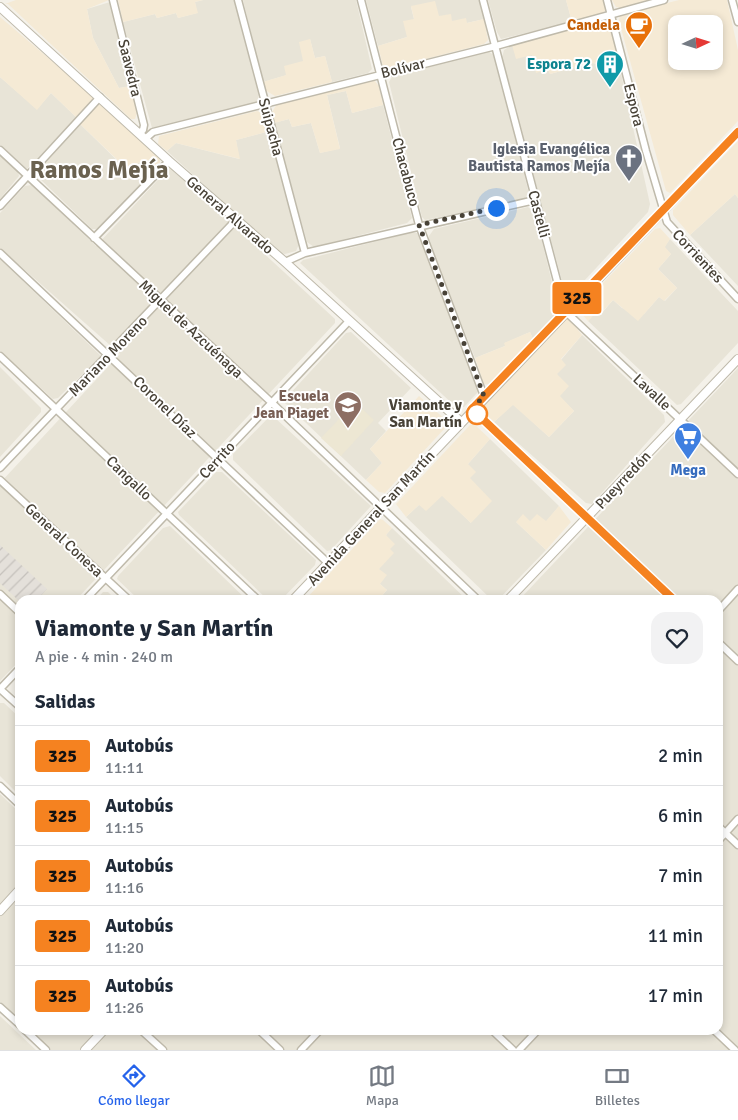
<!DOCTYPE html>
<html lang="es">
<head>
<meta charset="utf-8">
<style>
	body { margin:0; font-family:Signika,sans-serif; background:#f2f2f3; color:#1f2937; height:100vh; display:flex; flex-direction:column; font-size:19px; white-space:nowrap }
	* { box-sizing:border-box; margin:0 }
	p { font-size:16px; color:#747a83 }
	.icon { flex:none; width:28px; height:28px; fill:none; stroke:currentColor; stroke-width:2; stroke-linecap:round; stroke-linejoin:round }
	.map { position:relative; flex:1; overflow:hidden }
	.panel { position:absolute; left:15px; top:595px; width:708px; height:440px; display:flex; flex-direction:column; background:#fff; border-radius:15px; box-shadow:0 2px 8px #0003 }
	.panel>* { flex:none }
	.badge { padding:0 10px; border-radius:4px; font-size:18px; line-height:32px }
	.needle { width:32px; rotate:86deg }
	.tools { position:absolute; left:668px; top:15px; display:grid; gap:10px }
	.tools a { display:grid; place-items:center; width:55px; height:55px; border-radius:10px; background:#fff; box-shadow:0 2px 8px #0003; font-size:25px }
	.you { position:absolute; width:25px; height:25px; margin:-12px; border:4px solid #fff; border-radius:50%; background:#1a73e8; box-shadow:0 0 0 8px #1a73e833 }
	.map>.badge { position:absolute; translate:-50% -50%; box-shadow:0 0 0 2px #fff }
	h2 { padding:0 20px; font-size:19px; line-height:45px }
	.round { display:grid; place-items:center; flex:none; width:52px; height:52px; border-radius:15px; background:#f2f2f3 }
	.head { display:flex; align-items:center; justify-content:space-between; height:85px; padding:0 20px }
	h1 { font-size:24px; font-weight:700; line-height:38px }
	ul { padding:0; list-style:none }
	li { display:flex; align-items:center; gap:15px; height:60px; padding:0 20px; border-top:1px solid #e0e1e3 }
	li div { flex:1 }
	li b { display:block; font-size:19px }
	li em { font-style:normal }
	li .badge { min-width:55px; font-weight:700; text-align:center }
	.tab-bar { display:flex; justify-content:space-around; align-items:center; height:70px; border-top:1px solid #e0e1e3; background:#fff; font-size:14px; color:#747a83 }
	.tab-bar a { display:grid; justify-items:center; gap:2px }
	.tab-bar .on { color:#2563eb }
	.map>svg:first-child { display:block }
</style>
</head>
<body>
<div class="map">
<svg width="738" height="1050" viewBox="0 0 738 1050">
	<defs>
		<pattern id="industrial-furrows" width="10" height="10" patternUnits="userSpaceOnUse" patternTransform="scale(1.25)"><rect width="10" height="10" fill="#e4e0da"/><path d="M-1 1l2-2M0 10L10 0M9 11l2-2" fill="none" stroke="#c5c1bc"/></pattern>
	</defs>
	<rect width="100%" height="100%" fill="#f4f1e9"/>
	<path fill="#e8e4d7" d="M203,0H235L259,93L258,100L255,103L152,128L123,22L155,14L157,18L176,13L178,18L197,13L195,2Z
		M243,0H356L372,69L368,73L332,82L325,56L315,58L310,39L304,61L287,75L263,82Z
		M366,0H479L484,19L467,23L452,21L411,7L414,19L407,37L378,46Z
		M488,0H566L572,22L501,39L497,32Z
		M110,2L131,86L119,88L93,38L87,9Z
		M512,45L532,55L548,69L550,74L591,63L600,64L618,60L650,204L648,212L572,294L565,292L502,58L504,50Z
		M488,51L495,56L529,194L524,199L425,220L422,217L389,82L392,77Z
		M0,77L37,109L51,93L77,118L27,169L0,145Z
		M346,91L352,113L383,105L412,218L407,223L314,247L307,242L274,123L289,119L292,127L311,123L320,153L340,148L327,95Z
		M80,124L129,172L139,162L150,174L100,228L95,229H92L38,177L37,173Z
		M270,131L299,244L296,251L285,254L279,253L167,151L176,143L239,159L236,140Z
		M0,155L18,172L19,176L0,199Z
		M170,167L335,319V323L76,600H20V660L0,681V483L120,354L0,248V213L25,186L32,185L96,246Z
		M735,194L738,198V286L690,235Z
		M528,207L535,213L559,311L533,339L530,332L505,343V346L475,358L429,242V236L434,229Z
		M409,233H417L420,237L478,388V392L464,407H456L300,263L303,260Z
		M670,239L738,311V343L681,404L677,405L588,321L597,311L601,314L613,300L622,308L644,314L659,297L665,301L677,288L658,269L671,254L664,247Z
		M0,259L101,356L58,398L53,399L0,351Z
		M351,332L411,388L378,423L386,431L370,449L382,463L366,480L285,403V399L346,333Z
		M582,335L664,415L665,422L592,504L586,503L494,422L513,404L549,437L574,411L559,396L557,374L561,360Z
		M0,367L41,408V412L0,457Z
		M738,368V1050H90L108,1030H718V600H519Z
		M269,417H274L371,506L331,550L327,551L233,460V454Z
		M490,439L559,506L546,522H516L546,550L498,600H492L406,517L419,505L442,495L471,523L468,464Z
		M216,472H222L316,560L315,565L281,600H268L179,515L178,512Z
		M170,526L247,600H139L117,579L118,576L163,528Z
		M392,528L467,600H378L387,590L380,584L379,569L390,549L386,535Z
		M103,592H108L116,600H96Z
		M0,703H4L20,718V796L0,776Z
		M0,794L20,813V884L0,906Z
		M20,893V1021L0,1002V914Z
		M0,1016L36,1050H0Z
		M29,1030H99L80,1050H51Z"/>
	<path fill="#f5ead5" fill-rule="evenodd" d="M16,0H109L87,9L93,38L119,88L131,86L137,113L135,119H131L8,4H5Z
		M118,0H203L195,2L198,13L178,18L176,13L157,18L155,14L123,22Z
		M566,0H604L605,11L601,14L572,22Z
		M612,0H652L620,8L616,7Z
		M679,0H727L738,50V121L670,193L666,191L619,21L620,15ZM676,24H714V61H676Z
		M435,1L439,16L451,14L452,21L466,18L467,23L484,19L488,40L484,44L390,68L383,66L378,46L407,37L403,21L414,19L411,6Z
		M0,17L92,95L93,101L77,118L51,93L37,110L0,77Z
		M603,21L610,24L618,60L600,64L591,63L550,74L548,69L536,73L532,55L516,59L512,45Z
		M310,39L315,58L325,56L332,82L275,96L265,90L263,82L286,75L284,66L303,61L299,42Z
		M370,80H374L379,86L383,105L352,113L346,91L327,95L340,149L320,153L311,123L292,127L289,119L274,123L272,112L277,104Z
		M102,104L161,158L159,165L150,174L139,162L130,172L80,124L96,106Z
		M257,111L265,114L270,131L236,140L240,159L176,143L167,151L158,144L159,136Z
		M738,141V198L735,194L690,235L673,215V210Z
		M660,228L670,239L665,247L671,254L658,269L677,288L664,301L659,297L638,321L613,300L600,314L597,311L588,321L580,312L579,308L655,229Z
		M568,317L582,335L561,359L566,365L557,374L569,386L560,396L574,411L549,437L513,405L494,422L483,412L482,404Z
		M530,332L533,339L492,385L484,384L475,358L505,346L504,343Z
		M419,396L448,422L446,427L385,493L379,492L366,480L382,463L370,449Z
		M474,424L490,439L468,464L476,472L470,478L492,501L471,523L442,496L426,511L419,505L406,517L396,504L470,425Z
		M559,506L571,522L546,550L516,522L523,514L530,521L537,514L546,521Z
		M380,519L383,520L392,528L386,535L395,544L390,549L394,553L379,569L387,575L380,584L387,590L378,600H305Z"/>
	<path fill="url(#industrial-furrows)" d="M0,545L47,589L37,600L20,602L0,583Z"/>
	<path fill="#ede7d3" d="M355,402L374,420L341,456L321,438Z"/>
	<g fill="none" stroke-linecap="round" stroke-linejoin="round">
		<g stroke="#bfbaab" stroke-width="9">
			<path id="minor" d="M113,0L144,125L143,130L139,133
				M238,0L305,253
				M361,0L419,225L484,396
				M483,0L565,311L738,474
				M607,0L646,151L667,222L738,299
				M732,0L738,22
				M145,139L153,132L496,46L664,0
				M0,150L271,402L478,600
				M0,206L100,97
				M94,238L169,161
				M0,253L328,563
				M285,262L305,253L535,200
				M0,356L258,600
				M472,409L673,600
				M0,468L235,221
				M0,480L129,600
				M0,594L20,613
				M85,600L349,321
				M718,611L738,589
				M718,642L738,661
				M0,689L20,668
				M0,689L20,707
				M0,786L20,805
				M718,826L738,845
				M718,841L738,819
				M0,1007L20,1025
				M25,1030L46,1050
				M141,1030L163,1050
				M259,1030L280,1050
				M492,1030L513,1050
				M714,1030L735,1050
				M301,1050L320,1030
				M519,1050L538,1030"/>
		</g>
		<g stroke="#bfbaab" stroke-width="10">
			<path id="tertiary" d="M0,7L169,161L285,262L461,422
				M293,600L738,132
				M508,600L738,359
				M0,911L20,889
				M85,1050L104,1030"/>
		</g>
		<use href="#minor" stroke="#fff" stroke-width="6"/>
		<use href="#tertiary" stroke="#fff" stroke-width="8"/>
	</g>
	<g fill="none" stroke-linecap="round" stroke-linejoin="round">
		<g stroke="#fff" stroke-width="11">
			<path id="line" d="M674,600L472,409L738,132"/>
		</g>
		<use href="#line" stroke="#f58220" stroke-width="8"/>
		<path stroke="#484237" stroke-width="5" stroke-dasharray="0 9" d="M477,414L472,409L484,396L419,225L496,208"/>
	</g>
	<defs>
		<g id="cafe-pin" transform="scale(1.4375)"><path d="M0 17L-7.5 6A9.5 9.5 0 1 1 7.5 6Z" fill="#e8710a" stroke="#fff"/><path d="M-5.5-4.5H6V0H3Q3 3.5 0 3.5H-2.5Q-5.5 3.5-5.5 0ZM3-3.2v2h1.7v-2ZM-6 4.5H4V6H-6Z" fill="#fff"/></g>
		<g id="building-pin" transform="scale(1.4375)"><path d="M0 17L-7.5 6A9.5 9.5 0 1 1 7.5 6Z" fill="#0f9aa8" stroke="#fff"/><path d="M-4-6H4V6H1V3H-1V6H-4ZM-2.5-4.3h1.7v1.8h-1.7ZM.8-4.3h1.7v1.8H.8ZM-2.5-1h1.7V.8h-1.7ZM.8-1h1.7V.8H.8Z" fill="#fff"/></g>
		<g id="church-pin" transform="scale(1.4375)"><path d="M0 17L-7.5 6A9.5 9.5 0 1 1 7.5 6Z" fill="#6b7280" stroke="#fff"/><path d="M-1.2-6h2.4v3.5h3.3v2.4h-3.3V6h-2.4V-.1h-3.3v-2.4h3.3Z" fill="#fff"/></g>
		<g id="school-pin" transform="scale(1.4375)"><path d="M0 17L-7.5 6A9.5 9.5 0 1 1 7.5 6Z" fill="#8d6e63" stroke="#fff"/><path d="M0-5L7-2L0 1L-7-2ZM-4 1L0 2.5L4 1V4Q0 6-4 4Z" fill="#fff"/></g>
		<g id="supermarket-pin" transform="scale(1.4375)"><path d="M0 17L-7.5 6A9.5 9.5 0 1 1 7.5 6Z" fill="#3f7fe0" stroke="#fff"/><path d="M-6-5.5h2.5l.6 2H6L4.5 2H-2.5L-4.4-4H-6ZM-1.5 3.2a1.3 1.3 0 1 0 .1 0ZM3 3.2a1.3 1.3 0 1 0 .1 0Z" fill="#fff"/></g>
	</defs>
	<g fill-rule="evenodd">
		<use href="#cafe-pin" x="639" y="25"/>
		<use href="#building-pin" x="610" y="64"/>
		<use href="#church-pin" x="629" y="158"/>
		<use href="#school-pin" x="348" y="405"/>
		<use href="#supermarket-pin" x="688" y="436"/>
	</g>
	<circle fill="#fff" stroke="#f58220" stroke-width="2.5" cx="477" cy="414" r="10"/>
	<g text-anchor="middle" stroke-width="4" stroke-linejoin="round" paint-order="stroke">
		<g font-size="15" font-weight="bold" fill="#c56008" stroke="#fff" text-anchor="end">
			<text x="620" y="30">Candela</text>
		</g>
		<g font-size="15" font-weight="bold" fill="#0d838f" stroke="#fff" text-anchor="end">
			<text x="591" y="69">Espora 72</text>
		</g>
		<g font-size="15" fill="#484237" stroke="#fff">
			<text transform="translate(130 68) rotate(76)" y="5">Saavedra</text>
			<text transform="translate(403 68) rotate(-14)" y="5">Bolívar</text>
			<text transform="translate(634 105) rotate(76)" y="5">Espora</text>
			<text transform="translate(271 127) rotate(75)" y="5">Suipacha</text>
			<text transform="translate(406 172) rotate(75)" y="5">Chacabuco</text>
			<text transform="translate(539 214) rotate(75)" y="5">Castelli</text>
			<text transform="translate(230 215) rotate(41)" y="5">General Alvarado</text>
			<text transform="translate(698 256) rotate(47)" y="5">Corrientes</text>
			<text transform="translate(191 329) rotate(43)" y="5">Miguel de Azcuénaga</text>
			<text transform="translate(108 356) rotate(-46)" y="5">Mariano Moreno</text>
			<text transform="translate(652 392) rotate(43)" y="5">Lavalle</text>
			<text transform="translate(165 407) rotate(44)" y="5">Coronel Díaz</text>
			<text transform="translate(217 460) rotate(-47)" y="5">Cerrito</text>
			<text transform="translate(129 478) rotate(44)" y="5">Cangallo</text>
			<text transform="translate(623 480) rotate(-47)" y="5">Pueyrredón</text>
			<text transform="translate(371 518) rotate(-47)" y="5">Avenida General San Martín</text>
			<text transform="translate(64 540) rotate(43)" y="5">General Conesa</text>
		</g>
		<g font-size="15" font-weight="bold" fill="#5b616d" stroke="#fff" text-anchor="end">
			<text x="610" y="154">Iglesia Evangélica<tspan x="610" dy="17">Bautista Ramos Mejía</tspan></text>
		</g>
		<g font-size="15" font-weight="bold" fill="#785e54" stroke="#fff" text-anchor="end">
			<text x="329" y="401">Escuela<tspan x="329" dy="17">Jean Piaget</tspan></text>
		</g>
		<g font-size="15" font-weight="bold" fill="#484237" stroke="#fff" text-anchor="end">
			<text x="462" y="410">Viamonte y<tspan x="462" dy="17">San Martín</tspan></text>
		</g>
		<g font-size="15" font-weight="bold" fill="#366cbe" stroke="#fff">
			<text x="688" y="475">Mega</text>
		</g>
		<g font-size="25" font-weight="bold" fill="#6a614f" stroke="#fff">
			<text x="99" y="178">Ramos Mejía</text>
		</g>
	</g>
</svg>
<div class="tools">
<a><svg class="needle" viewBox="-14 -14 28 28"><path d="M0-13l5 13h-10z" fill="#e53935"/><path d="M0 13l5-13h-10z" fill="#747a83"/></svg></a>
</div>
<div class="you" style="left:496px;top:208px"></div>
<b class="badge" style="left:577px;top:298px;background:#f58220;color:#111">325</b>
<section class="panel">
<div class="head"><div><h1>Viamonte y San Martín</h1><p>A pie · 4 min · 240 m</p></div><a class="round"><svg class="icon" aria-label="heart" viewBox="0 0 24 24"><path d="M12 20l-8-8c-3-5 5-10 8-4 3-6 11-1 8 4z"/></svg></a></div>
<h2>Salidas</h2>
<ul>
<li><span class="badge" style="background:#f58220;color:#111">325</span><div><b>Autobús</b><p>11:11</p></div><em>2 min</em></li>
<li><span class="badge" style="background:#f58220;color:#111">325</span><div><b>Autobús</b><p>11:15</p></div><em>6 min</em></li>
<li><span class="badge" style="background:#f58220;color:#111">325</span><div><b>Autobús</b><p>11:16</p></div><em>7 min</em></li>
<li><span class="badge" style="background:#f58220;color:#111">325</span><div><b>Autobús</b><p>11:20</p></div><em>11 min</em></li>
<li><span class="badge" style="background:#f58220;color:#111">325</span><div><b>Autobús</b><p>11:26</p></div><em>17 min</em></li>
</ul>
</section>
</div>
<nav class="tab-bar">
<a class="on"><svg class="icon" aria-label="directions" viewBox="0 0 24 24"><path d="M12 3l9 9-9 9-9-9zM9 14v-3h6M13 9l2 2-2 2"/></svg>Cómo llegar</a>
<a><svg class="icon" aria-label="map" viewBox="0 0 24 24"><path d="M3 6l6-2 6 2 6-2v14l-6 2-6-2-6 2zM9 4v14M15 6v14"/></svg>Mapa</a>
<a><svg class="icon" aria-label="tickets" viewBox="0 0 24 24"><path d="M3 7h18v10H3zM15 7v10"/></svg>Billetes</a>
</nav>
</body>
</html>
